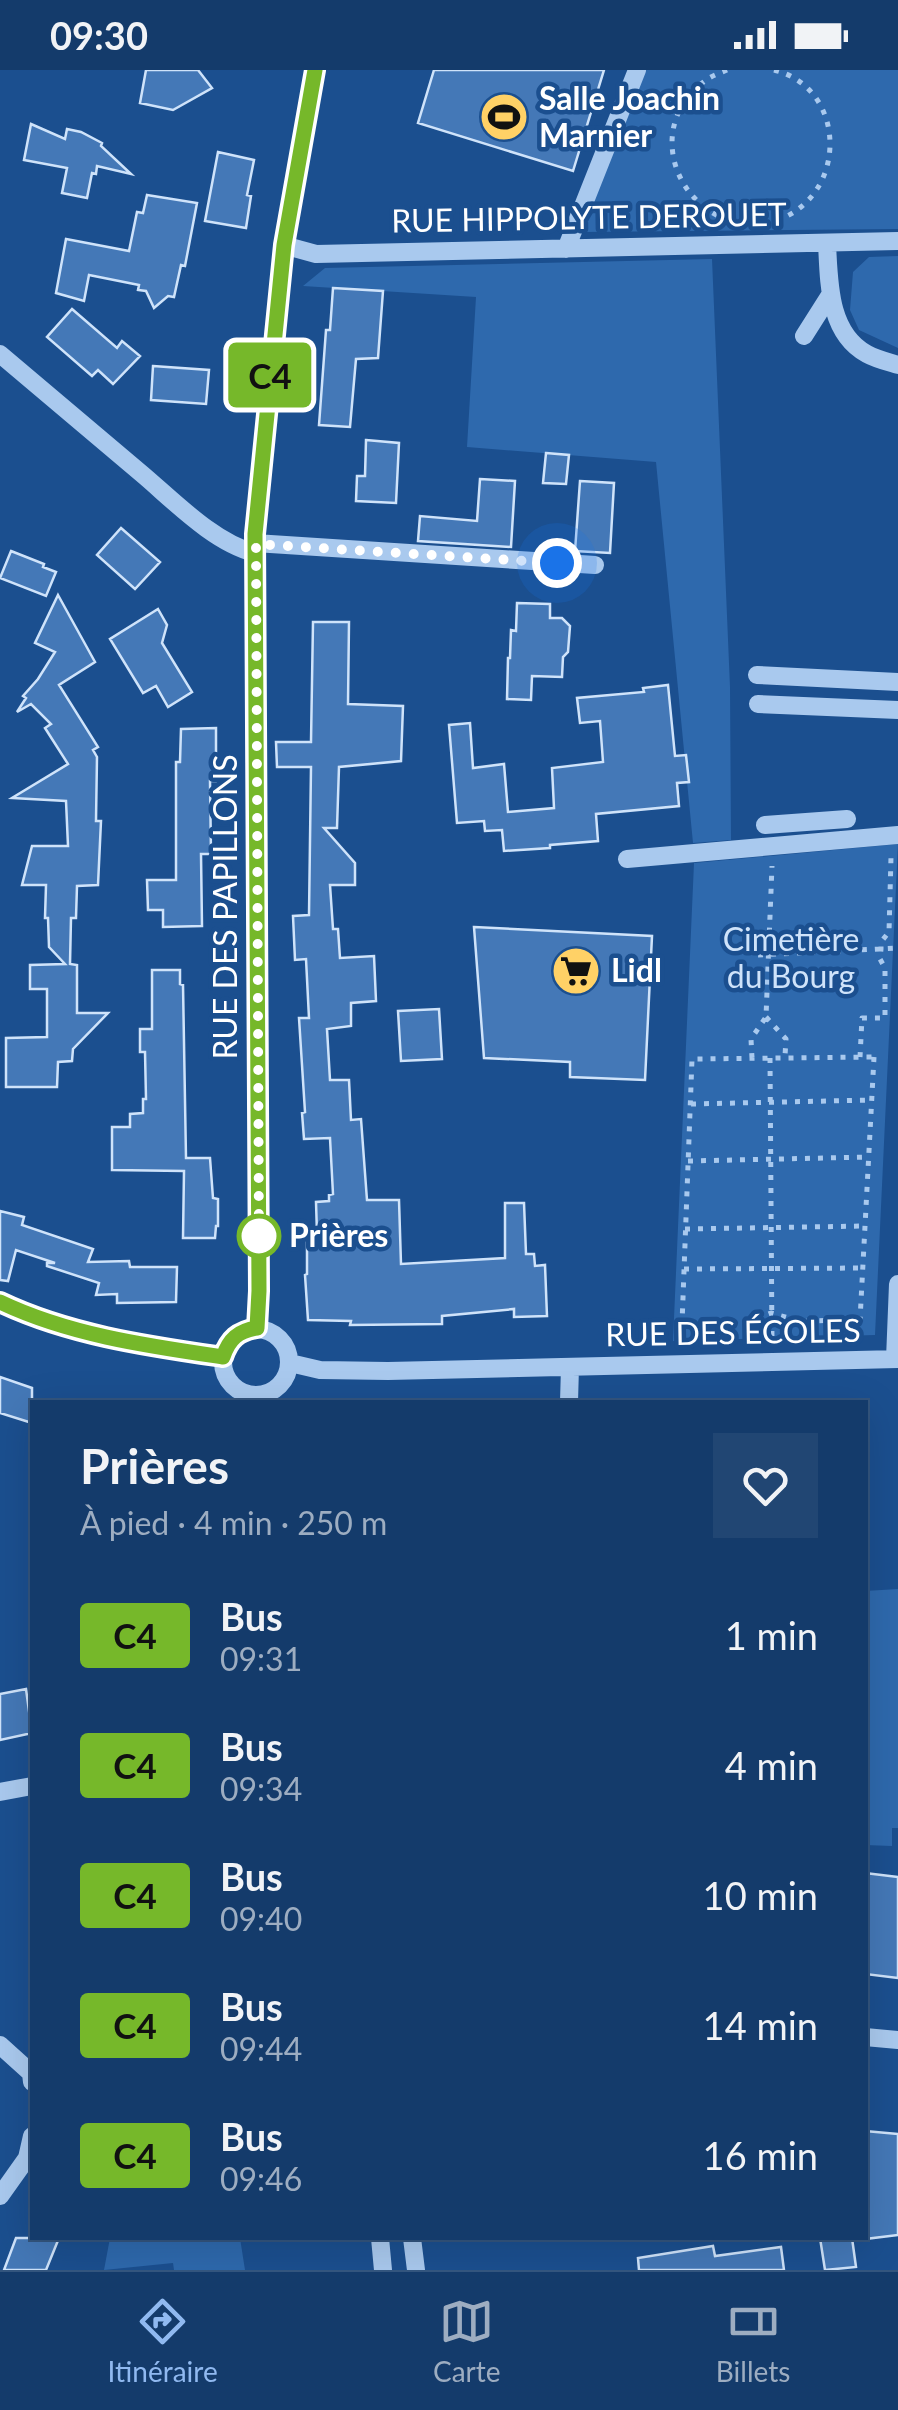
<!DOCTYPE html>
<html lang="fr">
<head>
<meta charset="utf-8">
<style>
	body { margin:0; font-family:Lato,sans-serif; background:#214673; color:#f1f3f6; height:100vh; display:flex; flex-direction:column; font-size:38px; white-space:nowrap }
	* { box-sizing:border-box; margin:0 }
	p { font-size:32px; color:#9dadc1 }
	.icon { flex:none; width:55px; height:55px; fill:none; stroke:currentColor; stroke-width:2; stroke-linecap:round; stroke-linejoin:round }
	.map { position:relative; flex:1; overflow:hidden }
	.details { position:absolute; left:30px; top:1330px; width:838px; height:840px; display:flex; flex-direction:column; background:#143b6b; border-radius:0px; box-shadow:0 10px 40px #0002,0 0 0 2px #33557e }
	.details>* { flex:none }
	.badge { padding:0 20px; border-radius:8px; font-size:35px; line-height:65px }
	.you { position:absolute; width:50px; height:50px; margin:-25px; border:8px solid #fff; border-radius:50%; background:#1a73e8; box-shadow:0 0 0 15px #1a73e833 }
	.map>.badge { position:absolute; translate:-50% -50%; box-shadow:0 0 0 5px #fff }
	.round { display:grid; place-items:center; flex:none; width:105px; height:105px; border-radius:0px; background:#214673 }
	.summary { display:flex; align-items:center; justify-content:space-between; height:170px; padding:0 50px }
	h1 { font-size:48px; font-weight:700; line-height:75px }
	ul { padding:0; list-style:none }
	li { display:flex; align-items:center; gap:30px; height:130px; padding:0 50px }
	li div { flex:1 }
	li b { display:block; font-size:38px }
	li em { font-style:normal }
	li .badge { min-width:110px; font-weight:700; text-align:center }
	.status { display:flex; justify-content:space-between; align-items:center; height:70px; padding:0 50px; background:#143b6b; direction:ltr }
	.status svg { height:28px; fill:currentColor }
	.dock { display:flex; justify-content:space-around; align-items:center; height:140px; border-top:2px solid #33557e; background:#143b6b; font-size:28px; color:#9dadc1 }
	.dock a { display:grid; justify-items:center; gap:5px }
	.dock .active { color:#90b9f0 }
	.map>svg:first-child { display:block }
</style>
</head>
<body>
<div class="status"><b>09:30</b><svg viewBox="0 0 49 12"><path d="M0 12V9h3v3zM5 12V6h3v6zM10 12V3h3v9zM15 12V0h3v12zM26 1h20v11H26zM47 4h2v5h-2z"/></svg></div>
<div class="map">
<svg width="898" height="2200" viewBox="0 0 898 2200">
	<rect width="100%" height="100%" fill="#1b4f8f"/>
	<path fill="#2e69ad" d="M642,0H898V159L582,162Z
		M898,186V278L859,260L850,240L853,202L869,187Z
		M712,189L730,617L731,770L693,773L656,392L467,377L476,227L303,216L325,198Z
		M898,774L875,1265L673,1271L694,793Z
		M898,1519V1758H892V1776L865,1775V1521Z
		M110,2168H240L245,2200H174L173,2193L104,2200Z"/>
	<path fill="#4478b7" stroke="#cfe3fa" stroke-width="2.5" d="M146,0H198L212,18L173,40L140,33Z
		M434,0H604L573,101L418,53Z
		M31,54L65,69L67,59L81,62L102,73L101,76L131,104L97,96L96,104L92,103L87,128L62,123L67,98L24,90Z
		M218,82L254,90L247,125L251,126L246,158L205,151Z
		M147,125L197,133L185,196L181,195L174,227L168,226L154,238L146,221L138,220L139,215L89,205L84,231L56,223L66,169L129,181L137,142L143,143Z
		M333,218L383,221L378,288L356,289L350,357L319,355L326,260H330Z
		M72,239L117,278L122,271L140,286L113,314L98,300L92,306L47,267Z
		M153,296L209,300L206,334L151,330Z
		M366,370L399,373L396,433L356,431L357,406H365Z
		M546,383L569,385L566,414L543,413Z
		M480,409L515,411L511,477L418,471L420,446L477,451Z
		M580,411L614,413L610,483L575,481Z
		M121,458L160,492L135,519L97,485Z
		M11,481L44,494L43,497L56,502L46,526L0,508Z
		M58,525L95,592L59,615L98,677L93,680L97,687L96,751H101L98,815L77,816L76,848H71L70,894L77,895V943H108L73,979L72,991L58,992L57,1017H6V968L47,967V919H30V895L65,894L49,877L48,848H45L46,815H22L32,776H68L66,731L12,728L68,694L45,658L51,654L31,634L17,642L26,628L23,626L38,609L55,582L35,573Z
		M517,533L550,534V548H562L570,556L568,582L563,587L562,607L532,606L531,630L507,629L508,588H510L511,560L516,561Z
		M158,539L167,555L162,573L192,622L168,637L156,616L143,623L110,569Z
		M313,552H349L348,634L403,636L401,691L339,697L337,758H324L355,793V815H330L333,859H338L340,888L374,886L376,931L351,933V956L327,959L330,1010H349L351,1050L361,1049L367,1130H399L401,1194L505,1188V1133H524L526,1184H534L535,1196L545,1195L547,1246L514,1247V1239L442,1246V1254L350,1255L351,1251L308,1250L305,1205L307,1204V1164H317L316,1132L329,1131V1125L333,1124L330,1068L304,1069L302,1043L305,1042L299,948H309L306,889L295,890L293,846L309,845L311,697H277L276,672H311Z
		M668,615L675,686L686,685L689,712L677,713L679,736L596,744L598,771L550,775V778L504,781L502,760L485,761L484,751L457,753L449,655L470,653L473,698L504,694L508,742L554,738L552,698L603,692L600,651L580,653L577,628L644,622L643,618Z
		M216,658V711H210L211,784H201L202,856L163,857V840H148L147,810H176V692H180L181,659Z
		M474,857L652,866L645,1010L570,1007V992L484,988Z
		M152,900H180V914L183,915L186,1088H210L213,1128L218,1129V1156H216L215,1168H183L184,1101L112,1100V1057H130V1044L143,1043V1029H146L145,982H140V959H152Z
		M439,939L442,989L401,991L398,941Z
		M0,1141L24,1147L22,1155L93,1179L88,1192L129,1191L130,1197H177L176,1232L117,1233V1224L96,1225L99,1213L47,1196V1193H55L16,1180L8,1211L0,1210Z
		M0,1307L32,1318V1353L0,1343Z
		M26,1619L32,1663L0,1670V1624Z
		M865,1803L898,1807V1908L865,1904Z
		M865,2061L898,2064V2165L865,2169Z
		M16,2168H59L46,2200H4Z
		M820,2168H852L856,2197L825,2200Z
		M713,2176L715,2186L781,2177L784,2200H639L638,2188Z"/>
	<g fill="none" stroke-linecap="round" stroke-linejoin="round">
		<path stroke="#a9c9ee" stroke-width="5" stroke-dasharray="5 8" stroke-linecap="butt" d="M727,0C720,3 711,6 705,11C649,51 669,130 730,151
			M774,0C848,18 849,127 775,151
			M758,885L898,878
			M766,947L786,969L785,986
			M860,987L862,948H885V898L880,889L881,879V872L889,862L891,787
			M874,987L860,1250L799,1251L771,1243L744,1253L682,1254L692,989Z
			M752,988L751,969L766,947L772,796
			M770,988L772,1274
			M691,1034L872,1030
			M688,1091L869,1087
			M685,1159L866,1156
			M684,1199L863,1198"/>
		<path stroke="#a9c9ee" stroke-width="18" d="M827,173C829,211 828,263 867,284C876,289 888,292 898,295
			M283,175L316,184L898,171
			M566,179L637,0
			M804,266L830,225
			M0,284C47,324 94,364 142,404C174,431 214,473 255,483
			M255,473L595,495
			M757,605L898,612
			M758,634L898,640
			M765,755L847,749
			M627,789L898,765
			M0,1232C69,1265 148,1276 223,1287
			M257,1258L259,1221L255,464L283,175L315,0
			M223 1292a33 33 0 1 1 66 0a33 33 0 1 1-66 0Z
			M895,1289L898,1214
			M290,1293L320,1300L388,1301L898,1289
			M569,1332L570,1297
			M0,1722L32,1716
			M865,1967L898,1970
			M0,1975L31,2003L32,2012
			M0,2126L27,2088L32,2066
			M380,2168L383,2200
			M412,2168L416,2200"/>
	</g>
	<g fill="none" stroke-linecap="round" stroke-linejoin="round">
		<g stroke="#fff" stroke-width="22">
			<path id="line" d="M0,1232C69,1265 148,1276 223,1287C229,1269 238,1261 257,1258L259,1221L255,464L284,175L315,0"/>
		</g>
		<use href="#line" stroke="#76b82a" stroke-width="15"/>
		<path stroke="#fff" stroke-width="10" stroke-dasharray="0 18" d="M259,1166V1182L256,474L557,493"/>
	</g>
	<defs>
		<g id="stadium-disc" transform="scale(2.5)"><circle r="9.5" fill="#ffd166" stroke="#1b4f8f"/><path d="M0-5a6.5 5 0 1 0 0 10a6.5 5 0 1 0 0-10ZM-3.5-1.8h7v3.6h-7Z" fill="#111"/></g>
		<g id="supermarket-disc" transform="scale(2.5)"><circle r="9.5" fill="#ffd166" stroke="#1b4f8f"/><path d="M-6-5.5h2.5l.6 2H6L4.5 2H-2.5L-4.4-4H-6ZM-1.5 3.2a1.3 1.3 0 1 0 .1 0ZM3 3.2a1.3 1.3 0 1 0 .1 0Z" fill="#111"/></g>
	</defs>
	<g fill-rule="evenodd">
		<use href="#stadium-disc" x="504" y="47"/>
		<use href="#supermarket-disc" x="576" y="901"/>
	</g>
	<circle fill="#fff" stroke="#76b82a" stroke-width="5" cx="259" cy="1166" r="20"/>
	<g text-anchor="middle" stroke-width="9" stroke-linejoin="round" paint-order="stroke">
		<g font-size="32" font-weight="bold" fill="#fff" stroke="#1b4f8f" text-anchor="start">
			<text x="539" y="40">Salle Joachin<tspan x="539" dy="37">Marnier</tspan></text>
			<text x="611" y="912">Lidl</text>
		</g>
		<g font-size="32" fill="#fff" stroke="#1b4f8f">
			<text transform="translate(589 148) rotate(-1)" y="11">RUE HIPPOLYTE DEROUET</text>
			<text transform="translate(226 837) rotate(-90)" y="11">RUE DES PAPILLONS</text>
			<text transform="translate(733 1263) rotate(-1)" y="11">RUE DES ÉCOLES</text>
		</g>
		<g font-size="32" fill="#cfe3fa" stroke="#1b4f8f">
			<text x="791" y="881">Cimetière<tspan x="791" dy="37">du Bourg</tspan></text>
		</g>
		<g font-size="32" font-weight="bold" fill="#fff" stroke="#1b4f8f" text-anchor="start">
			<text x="289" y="1177">Prières</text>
		</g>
	</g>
</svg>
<div class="you" style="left:557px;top:493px"></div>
<b class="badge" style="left:270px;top:305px;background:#76b82a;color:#111">C4</b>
<section class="details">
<div class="summary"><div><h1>Prières</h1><p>À pied · 4 min · 250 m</p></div><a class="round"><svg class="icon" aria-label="heart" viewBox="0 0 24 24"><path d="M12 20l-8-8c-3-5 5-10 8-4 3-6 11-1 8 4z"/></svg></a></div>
<ul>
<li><span class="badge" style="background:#76b82a;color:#111">C4</span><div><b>Bus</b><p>09:31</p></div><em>1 min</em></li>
<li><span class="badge" style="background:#76b82a;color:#111">C4</span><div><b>Bus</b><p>09:34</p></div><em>4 min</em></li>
<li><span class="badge" style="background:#76b82a;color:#111">C4</span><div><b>Bus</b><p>09:40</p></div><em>10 min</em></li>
<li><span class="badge" style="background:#76b82a;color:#111">C4</span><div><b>Bus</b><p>09:44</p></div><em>14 min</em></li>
<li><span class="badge" style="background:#76b82a;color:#111">C4</span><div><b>Bus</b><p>09:46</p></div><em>16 min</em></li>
</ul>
</section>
</div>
<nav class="dock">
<a class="active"><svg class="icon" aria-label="directions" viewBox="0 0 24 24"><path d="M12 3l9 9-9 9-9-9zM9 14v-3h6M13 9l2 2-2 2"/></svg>Itinéraire</a>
<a><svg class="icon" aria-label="map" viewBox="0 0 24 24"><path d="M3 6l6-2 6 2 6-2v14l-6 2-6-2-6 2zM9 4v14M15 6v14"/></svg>Carte</a>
<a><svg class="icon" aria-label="tickets" viewBox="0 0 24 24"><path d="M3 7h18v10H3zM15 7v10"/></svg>Billets</a>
</nav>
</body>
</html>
